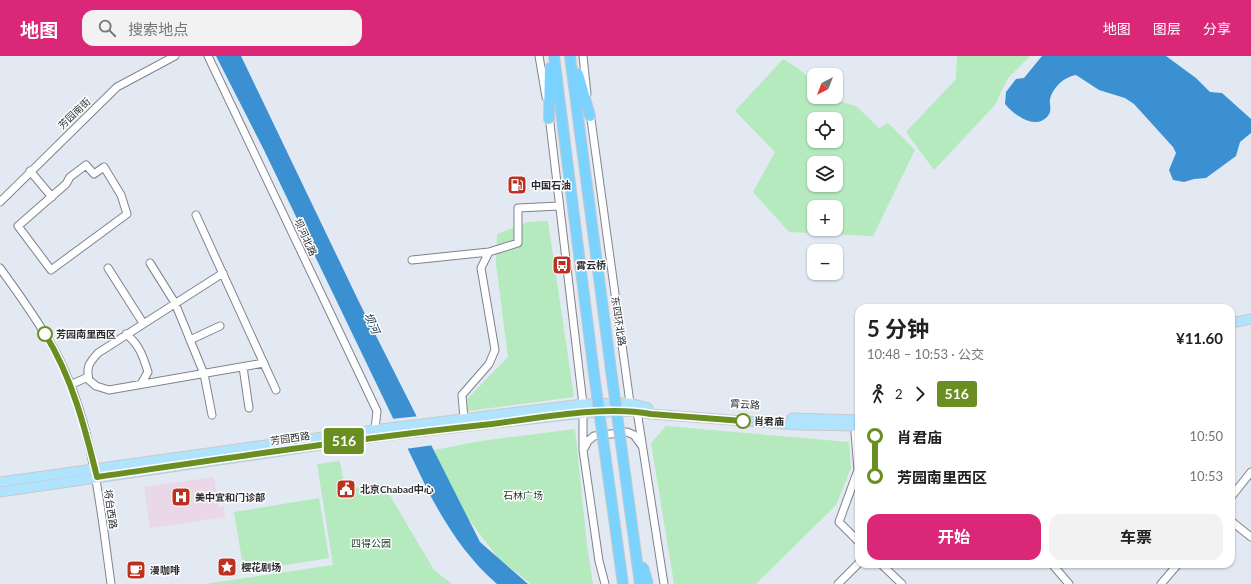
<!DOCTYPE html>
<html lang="zh">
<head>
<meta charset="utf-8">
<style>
	body { margin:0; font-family:Lato,"Noto Sans SC",sans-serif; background:#f2f2f2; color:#222; height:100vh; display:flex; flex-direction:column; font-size:15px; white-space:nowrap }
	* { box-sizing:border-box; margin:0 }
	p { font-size:13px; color:#767676 }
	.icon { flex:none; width:22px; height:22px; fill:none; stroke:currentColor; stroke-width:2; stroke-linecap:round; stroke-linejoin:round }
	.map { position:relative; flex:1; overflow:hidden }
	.sheet { position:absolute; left:855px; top:248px; width:380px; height:264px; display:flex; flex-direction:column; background:#fff; border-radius:12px; box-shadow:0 1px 3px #0004 }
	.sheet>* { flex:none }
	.badge { padding:0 8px; border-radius:3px; font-size:14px; line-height:26px }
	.needle { width:26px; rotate:222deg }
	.controls { position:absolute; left:807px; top:12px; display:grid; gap:8px }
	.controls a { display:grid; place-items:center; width:36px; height:36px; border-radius:8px; background:#fff; box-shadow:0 1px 3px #0004; font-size:20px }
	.map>.badge { position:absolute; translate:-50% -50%; box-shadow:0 0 0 2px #fff }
	.legs { display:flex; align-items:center; gap:6px; height:44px; padding:0 12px; font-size:13px }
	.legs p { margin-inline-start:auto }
	.summary { display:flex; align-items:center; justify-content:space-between; height:68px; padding:0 12px }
	h1 { font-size:22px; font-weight:700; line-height:30px }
	.button { display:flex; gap:8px; margin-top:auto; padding:8px 12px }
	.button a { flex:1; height:46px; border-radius:12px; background:#db2777; color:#fff; font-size:16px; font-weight:700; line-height:46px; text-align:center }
	.button a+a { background:#f2f2f2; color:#222 }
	ul { padding:0 12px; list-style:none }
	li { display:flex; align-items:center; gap:14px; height:40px; font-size:15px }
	li i { display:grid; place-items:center; width:6px; height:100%; margin:0 5px; background:currentColor }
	li i::after { content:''; width:10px; height:10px; margin:-5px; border:3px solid; border-radius:50%; background:#fff }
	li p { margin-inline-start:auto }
	li:first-child i { background:linear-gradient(#0000 50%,currentColor 0) }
	li:last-child i { background:linear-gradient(currentColor 50%,#0000 0) }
	header { display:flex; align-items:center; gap:24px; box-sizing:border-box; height:56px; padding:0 20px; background:#db2777; color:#fff }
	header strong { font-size:19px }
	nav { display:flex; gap:22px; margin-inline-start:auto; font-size:14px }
	.search { width:280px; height:36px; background:#f2f2f2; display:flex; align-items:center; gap:10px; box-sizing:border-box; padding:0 14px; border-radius:12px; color:#767676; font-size:15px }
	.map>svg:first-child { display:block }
</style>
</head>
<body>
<header>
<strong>地图</strong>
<div class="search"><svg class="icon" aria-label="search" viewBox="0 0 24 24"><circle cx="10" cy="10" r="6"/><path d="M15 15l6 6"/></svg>搜索地点</div>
<nav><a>地图</a><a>图层</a><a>分享</a></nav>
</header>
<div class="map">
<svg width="1251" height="528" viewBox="0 0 1251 528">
	<rect width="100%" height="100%" fill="#e2e9f2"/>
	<path fill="#ead8e8" d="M214,421L219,451L224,450L225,461L150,472L144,431Z"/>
	<path fill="#b4eabe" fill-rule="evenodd" d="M957,0H1030L1008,22L995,49L934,114L906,76L956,23Z
		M783,3C799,13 814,20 814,41H824L856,50L879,72L888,67L915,94L873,180L789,176L753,136L775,96L735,55ZM814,63H836V85H814ZM814,107H836V129H814ZM814,151H836V173H814Z
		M548,165L574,341L468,355L467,343L508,301L496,208L497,178L528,166Z
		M666,370L849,386L851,412L836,449L756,528H674L651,387Z
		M575,373L587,489L593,528H531L498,502L464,457L429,395L481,385Z
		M340,405L345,433L383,428L434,514L452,528H205L333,509L317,408Z
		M319,442L329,502L244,516L234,456Z"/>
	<path fill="#3b90d2" d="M216,0H241L360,248L480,486L528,528H497C468,503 447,471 429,437L263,92Z
		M1042,0H1166L1196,22L1210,36L1222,37L1251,63V77L1240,86L1236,100L1206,122L1194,123L1184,126L1173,124L1169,114L1176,97L1173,91L1134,48L1125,42L1099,34L1076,19C1064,21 1053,31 1050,43C1049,50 1053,54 1047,61C1035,74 1014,59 1005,48L1006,36L1016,23L1024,22Z"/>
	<path fill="#e2e9f2" d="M420,360L434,389L405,393L391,363Z"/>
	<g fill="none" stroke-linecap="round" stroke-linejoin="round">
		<g stroke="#7e848d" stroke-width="9">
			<path id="minor" d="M208,0L377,355L375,373
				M539,0L546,41
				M583,0L587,38
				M590,56L630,347L637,355L664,528
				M549,59L583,348V394L599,505L605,528
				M86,109L94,118L104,111L121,139L127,158L51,214L18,170L66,128L70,121Z
				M30,115L52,141
				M0,146L117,31L175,0
				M196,159L276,334
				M412,204L489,196
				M150,207L175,247L204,318L212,359
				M0,212C19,238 38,265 54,293C93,365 100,448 111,528
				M108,212L143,267
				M223,217L98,297C89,307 86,311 89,324L96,330L109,334L264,307
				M126,278C139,288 143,300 148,316L141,328
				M190,284L220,270
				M243,311L249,352
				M70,329L88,321
				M464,363L462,339L489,308L495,294L481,212L489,196L518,187V152L559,150
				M855,377L858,414L839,466L859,486
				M585,391L588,385L594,380L627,376L634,379L642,390
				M1231,441L1251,416
				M1231,465L1251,481
				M881,508L902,528
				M1052,508L1069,528
				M838,528L859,507
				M1161,528L1178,508"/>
		</g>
		<g stroke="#c8c9ca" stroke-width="11">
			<path id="major" d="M1231,267L1251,263
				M792,362L859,364
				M0,426L381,373L583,348L630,347L648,352
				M0,436L383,380L584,357L637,355L651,358L798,369L859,370"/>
		</g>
		<g stroke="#c8c9ca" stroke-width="12">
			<path id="highway" d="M554,0L594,318
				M570,0L611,314
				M578,18L590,60
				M549,63L550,12"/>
		</g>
		<use href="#minor" stroke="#fff" stroke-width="7"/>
		<use href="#major" stroke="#b0e4fe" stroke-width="9"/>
		<use href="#highway" stroke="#7bd2fe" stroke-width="10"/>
		<g stroke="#c8c9ca" stroke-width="12" stroke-linecap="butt">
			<path id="highway-bridge" d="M611,314L640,528
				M594,318L623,528
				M643,511L648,528"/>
		</g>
		<use href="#highway-bridge" stroke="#7bd2fe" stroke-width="10"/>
	</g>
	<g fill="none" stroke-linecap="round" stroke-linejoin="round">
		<g stroke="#fff" stroke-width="9">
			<path id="line-1" d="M45,278C72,321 85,372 97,421C228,402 360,382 492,368C539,362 606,349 651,358L743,365"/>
		</g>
		<use href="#line-1" stroke="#6b8e23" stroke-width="6"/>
	</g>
	<defs>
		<g id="fuel-square" transform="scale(1)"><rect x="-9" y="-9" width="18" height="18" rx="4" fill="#be3121" stroke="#fff"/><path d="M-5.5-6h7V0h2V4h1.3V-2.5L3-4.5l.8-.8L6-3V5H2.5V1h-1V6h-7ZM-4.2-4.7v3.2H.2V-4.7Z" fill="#fff"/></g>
		<g id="bus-square" transform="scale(1)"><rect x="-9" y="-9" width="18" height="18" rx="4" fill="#be3121" stroke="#fff"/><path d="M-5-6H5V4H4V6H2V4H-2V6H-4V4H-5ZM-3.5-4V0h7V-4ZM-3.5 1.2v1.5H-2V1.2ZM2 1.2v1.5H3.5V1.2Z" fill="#fff"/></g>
		<g id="civic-square" transform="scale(1)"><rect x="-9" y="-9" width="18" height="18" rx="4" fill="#be3121" stroke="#fff"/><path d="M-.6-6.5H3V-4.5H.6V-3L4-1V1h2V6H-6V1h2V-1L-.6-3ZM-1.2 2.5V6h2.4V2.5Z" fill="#fff"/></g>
		<g id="hospital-square" transform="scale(1)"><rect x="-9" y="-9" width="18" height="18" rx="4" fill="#be3121" stroke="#fff"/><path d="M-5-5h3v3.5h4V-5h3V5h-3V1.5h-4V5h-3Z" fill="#fff"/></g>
		<g id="sight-square" transform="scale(1)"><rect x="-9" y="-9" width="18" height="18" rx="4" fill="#be3121" stroke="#fff"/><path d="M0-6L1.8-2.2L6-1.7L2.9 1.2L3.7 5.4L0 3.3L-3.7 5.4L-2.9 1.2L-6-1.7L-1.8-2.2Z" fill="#fff"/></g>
		<g id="cafe-square" transform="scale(1)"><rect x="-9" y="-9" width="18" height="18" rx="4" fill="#be3121" stroke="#fff"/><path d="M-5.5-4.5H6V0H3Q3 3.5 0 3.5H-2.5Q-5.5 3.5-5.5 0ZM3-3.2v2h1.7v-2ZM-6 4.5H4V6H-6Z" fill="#fff"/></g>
	</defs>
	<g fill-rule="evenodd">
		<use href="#fuel-square" x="517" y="129"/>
		<use href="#bus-square" x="562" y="209"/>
		<use href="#civic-square" x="346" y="433"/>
		<use href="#hospital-square" x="181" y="441"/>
		<use href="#sight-square" x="227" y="511"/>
		<use href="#cafe-square" x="136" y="514"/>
	</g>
	<g fill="#fff" stroke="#6b8e23" stroke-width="2">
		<circle cx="45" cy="278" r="7"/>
		<circle cx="743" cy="365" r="7"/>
	</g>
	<g text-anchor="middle" stroke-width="3" stroke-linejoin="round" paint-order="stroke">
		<g font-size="10" fill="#2c2e32" stroke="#fff">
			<text transform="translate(74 57) rotate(-44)" y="4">芳园南街</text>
			<text transform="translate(306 181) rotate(65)" y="4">坝河北路</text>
			<text transform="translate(619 265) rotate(82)" y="4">东四环北路</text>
			<text transform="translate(745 348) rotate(4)" y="4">霄云路</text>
			<text transform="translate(290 382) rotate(-8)" y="4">芳园西路</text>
			<text transform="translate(111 453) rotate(82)" y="4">将台西路</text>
		</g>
		<g font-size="10" font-weight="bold" fill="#2c2e32" stroke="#fff" text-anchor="start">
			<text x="531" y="133">中国石油</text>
			<text x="576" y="213">霄云桥</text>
			<text x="360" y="437">北京Chabad中心</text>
			<text x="195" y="445">美中宜和门诊部</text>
			<text x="241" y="515">樱花剧场</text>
			<text x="150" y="518">漫咖啡</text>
		</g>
		<g font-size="10" font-weight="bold" fill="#2c2e32" stroke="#fff" text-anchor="start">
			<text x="56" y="282">芳园南里西区</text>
			<text x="754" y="369">肖君庙</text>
		</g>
		<g font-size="10" fill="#15391e" stroke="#fff">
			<text x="523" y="443">石林广场</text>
			<text x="371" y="491">四得公园</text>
		</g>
		<g font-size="11" font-style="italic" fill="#0b2f49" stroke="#fff">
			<text transform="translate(372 267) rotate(65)" y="4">坝河</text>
		</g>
	</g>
</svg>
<div class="controls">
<a><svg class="needle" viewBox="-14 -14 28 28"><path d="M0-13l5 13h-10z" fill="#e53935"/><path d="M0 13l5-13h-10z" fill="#767676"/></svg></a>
<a><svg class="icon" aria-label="locate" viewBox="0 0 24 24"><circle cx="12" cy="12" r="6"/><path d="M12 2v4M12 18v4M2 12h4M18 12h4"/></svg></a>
<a><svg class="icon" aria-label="layers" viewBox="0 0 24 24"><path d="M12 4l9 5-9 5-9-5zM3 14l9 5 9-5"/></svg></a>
<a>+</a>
<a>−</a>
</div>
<b class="badge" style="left:344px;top:385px;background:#6b8e23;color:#fff">516</b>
<section class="sheet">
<div class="summary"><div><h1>5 分钟</h1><p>10:48 – 10:53 · 公交</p></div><b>¥11.60</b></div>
<div class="legs"><svg class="icon" aria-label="walk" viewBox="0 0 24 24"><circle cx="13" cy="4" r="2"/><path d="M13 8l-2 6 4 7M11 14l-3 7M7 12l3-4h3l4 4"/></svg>2<svg class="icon" aria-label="forward" viewBox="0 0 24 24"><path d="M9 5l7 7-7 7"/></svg><b class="badge" style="background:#6b8e23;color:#fff">516</b></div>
<ul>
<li><i style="color:#6b8e23"></i><b>肖君庙</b><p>10:50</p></li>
<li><i style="color:#6b8e23"></i><b>芳园南里西区</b><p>10:53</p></li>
</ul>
<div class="button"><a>开始</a><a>车票</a></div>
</section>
</div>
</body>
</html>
